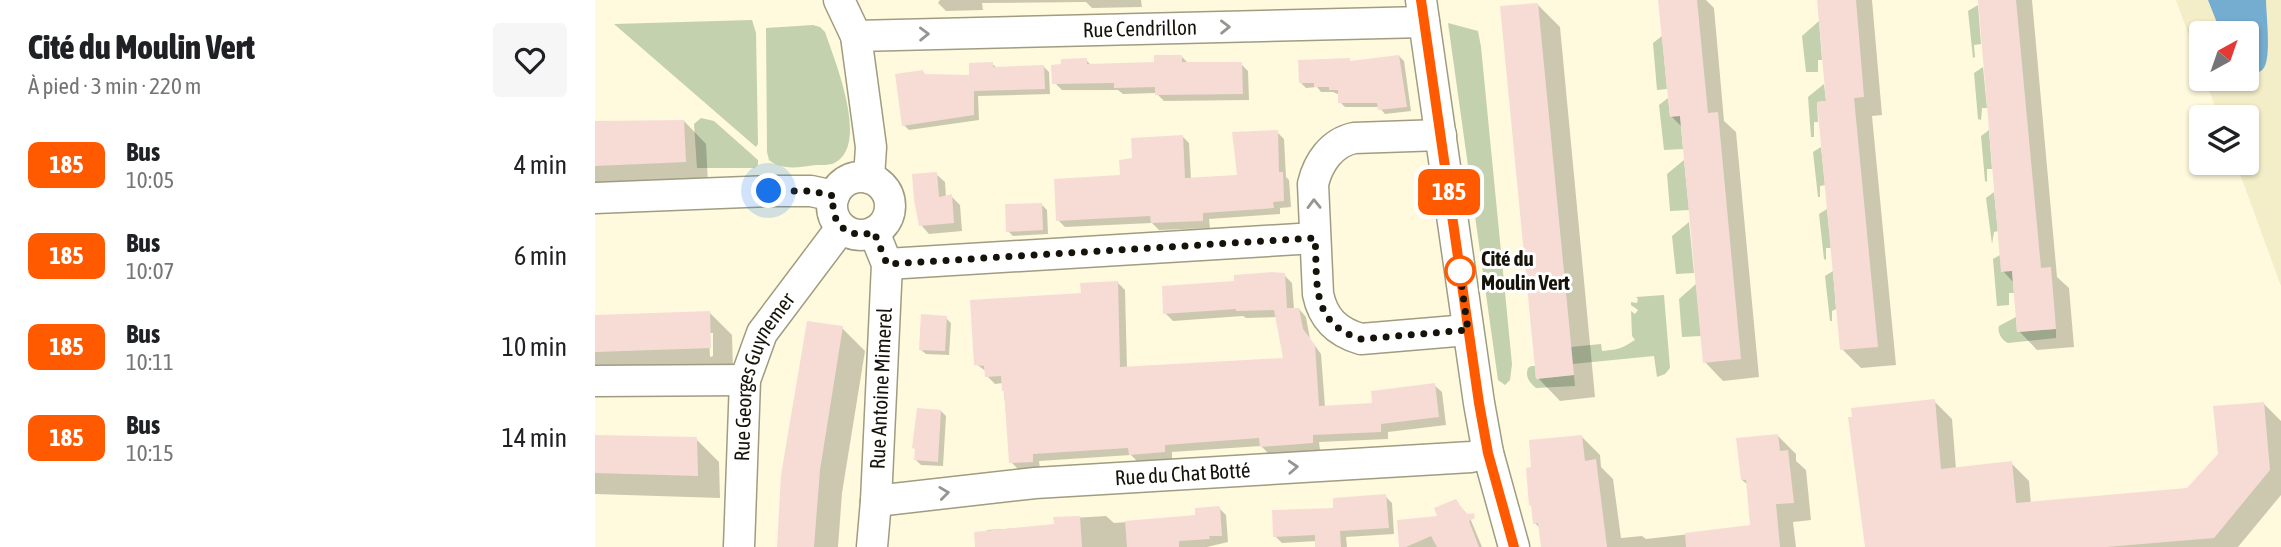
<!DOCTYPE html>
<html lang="fr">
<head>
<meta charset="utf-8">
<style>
	body { margin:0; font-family:"Asap Condensed",sans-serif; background:#f6f6f6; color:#202124; height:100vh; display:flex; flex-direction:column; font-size:26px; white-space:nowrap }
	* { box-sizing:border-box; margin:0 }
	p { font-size:23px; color:#757577 }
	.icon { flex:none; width:38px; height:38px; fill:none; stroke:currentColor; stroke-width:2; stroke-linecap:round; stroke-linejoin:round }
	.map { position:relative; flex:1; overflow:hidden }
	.panel { display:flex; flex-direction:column; background:#fff; width:595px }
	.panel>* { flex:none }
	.badge { padding:0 14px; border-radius:10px; font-size:24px; line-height:46px }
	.needle { width:46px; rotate:40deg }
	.controls { position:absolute; left:1594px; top:21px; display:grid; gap:14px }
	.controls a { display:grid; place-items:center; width:70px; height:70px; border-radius:7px; background:#fff; box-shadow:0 2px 5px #0004; font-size:35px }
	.you { position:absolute; width:35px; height:35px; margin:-18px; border:5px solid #fff; border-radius:50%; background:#1a73e8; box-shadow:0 0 0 10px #1a73e833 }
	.map>.badge { position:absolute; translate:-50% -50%; box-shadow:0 0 0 4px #fff }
	.round { display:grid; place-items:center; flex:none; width:74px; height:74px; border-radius:7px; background:#f6f6f6 }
	.summary { display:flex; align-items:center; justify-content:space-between; height:119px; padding:0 28px }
	h1 { font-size:33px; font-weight:800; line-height:52px }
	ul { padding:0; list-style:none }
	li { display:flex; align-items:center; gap:21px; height:91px; padding:0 28px }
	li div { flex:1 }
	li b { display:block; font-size:26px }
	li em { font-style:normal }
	li .badge { min-width:77px; font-weight:700; text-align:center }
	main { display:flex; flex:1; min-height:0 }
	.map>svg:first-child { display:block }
</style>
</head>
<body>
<main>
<section class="panel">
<div class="summary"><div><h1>Cité du Moulin Vert</h1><p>À pied · 3 min · 220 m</p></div><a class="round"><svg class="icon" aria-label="heart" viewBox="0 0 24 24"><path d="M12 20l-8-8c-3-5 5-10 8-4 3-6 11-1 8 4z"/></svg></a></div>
<ul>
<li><span class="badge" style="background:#ff5a00;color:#fff">185</span><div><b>Bus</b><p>10:05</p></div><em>4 min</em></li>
<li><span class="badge" style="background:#ff5a00;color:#fff">185</span><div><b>Bus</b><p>10:07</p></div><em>6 min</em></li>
<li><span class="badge" style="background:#ff5a00;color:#fff">185</span><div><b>Bus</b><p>10:11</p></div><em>10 min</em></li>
<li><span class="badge" style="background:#ff5a00;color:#fff">185</span><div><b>Bus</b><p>10:15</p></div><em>14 min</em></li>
</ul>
</section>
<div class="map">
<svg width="1686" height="547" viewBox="0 0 1686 547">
	<rect width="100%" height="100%" fill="#fffadd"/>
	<path fill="#f3edc8" d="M1581,0H1686V286L1641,163H1652V117H1624L1610,79H1652V33H1606V69Z"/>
	<path fill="#c3d1ae" d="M1383,5L1386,44L1379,45L1380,57L1378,58L1373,11Z
		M157,20L161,33L163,144L161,147L19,24Z
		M1224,21L1227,60H1223V72H1211L1207,36Z
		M853,23L883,31L886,47L917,364L915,380L910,385L903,380Z
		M218,25L225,27L230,32C239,59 277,149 237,164C233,165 226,165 221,165C205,167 187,171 174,160L172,152L171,28Z
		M1067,36L1072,89L1062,90L1058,43Z
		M1388,67L1392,108H1387L1386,120L1383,119L1379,73Z
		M1229,84L1231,101L1222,102L1223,122H1219V137H1216L1213,97Z
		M1073,98L1075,116H1085L1088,149L1069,150L1064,105Z
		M106,118L119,121L163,160V165L159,168H102L99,124Z
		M1394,130L1397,169H1392V182L1390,181L1386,136Z
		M1226,147L1230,185L1225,186V197H1223L1218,152Z
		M1089,160L1094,210L1075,211L1072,174Z
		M1399,192L1403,231L1399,232L1397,244L1391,198Z
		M1232,209L1236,248H1231V260L1229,259L1224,214Z
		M1094,222L1099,273L1081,274L1077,236Z
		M1405,255L1417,271L1419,293H1414V305L1402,306L1398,259Z
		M1238,271L1241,309L1237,311V321H1235L1230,276Z
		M1101,284L1106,336L1087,337L1084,299Z
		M1069,295L1075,368L1070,374L1062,377L1059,356L977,364L976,347L1006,344L1007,351C1026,349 1025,349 1040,340L1037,336L1036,311L1040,314L1043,310L1036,305V302L1042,303L1043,299L1041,297Z
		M1421,317L1422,332L1461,329V338L1413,343C1407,340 1402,333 1404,326Z
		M936,366H940L941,379L979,375L980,386L941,388C934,382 930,377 933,368Z"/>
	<path fill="#75add0" d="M1613,0H1671C1671,14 1677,60 1668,69C1664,74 1657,73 1652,73V33H1626Z"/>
	<path fill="#0003" fill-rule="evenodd" d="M345,0H546L547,7L497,8L491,2L387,3L388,10L351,11L343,3Z
		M1065,0H1111L1119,8L1129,121L1141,132L1164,377L1128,381L1110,362L1087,127L1076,116Z
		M1223,0H1277L1287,115L1277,116L1301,365L1266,368L1247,349L1233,102Z
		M1384,0H1437L1462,277L1474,288L1479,347L1442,350L1424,331L1419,283L1408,271Z
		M942,4L965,27L1000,397L965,401L943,378Z
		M586,56L594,64H646L653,71L654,100L569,101L561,93L528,94L523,90H467L460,83L491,60L496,65L561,63Z
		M804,56L809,61L816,111L790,114L784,107H750L745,102V95L738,92H726L722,87L711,88L706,83L754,60L758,63Z
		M397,64L402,68L449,67L454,72L455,94L383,96L384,120L314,130L309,125L328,72L332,76H375Z
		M89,121L111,144L113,184L0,188V123Z
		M682,132L689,139L691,177L694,180L696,207L685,208V214L614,219L615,228L564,230L557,223L470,227L463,220L527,177L539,160L587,136L594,143L596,179L644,177Z
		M341,174L350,182L351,197L356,196L365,205L367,231L334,234L326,225Z
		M447,205L452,210L453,234L418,236L413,231Z
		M689,275L697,283L699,309H704L711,317L715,339L726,354L730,407L779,404L839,385L847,392L851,425L793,432V439L724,442L725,450L674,454L666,446L577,452V460L543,462L536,455L444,461L445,469L424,470L416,462L408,383L400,384L392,376V372L381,364L488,294L522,282L530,290L532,369L690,359L682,317L651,318L648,316L578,321L570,313L641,282Z
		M114,312L137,335L138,370L0,375V317ZM114,333H118V356L115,357Z
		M351,318L356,323L354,355L331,354L325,349Z
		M247,328L270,351L247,493L243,547H183Z
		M1339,401L1357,419L1361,469L1416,463L1434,481L1436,504L1593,490L1668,403L1686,421V495L1643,547H1271Z
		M346,411L351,416L348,466L326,465L321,460Z
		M1183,436L1201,454V461L1211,470L1216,520L1198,522L1201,547H948L946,529L940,523L938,507L936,505L987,437L1005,455L1006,467L1018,479L1026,538L1047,536L1051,539L1157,527L1153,485L1147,480Z
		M0,437L101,439L124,462L125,498L0,494Z
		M790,496L797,503L799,534L751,537L752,547H722V541L687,543L680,536L740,510Z
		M861,501L875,518L887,547H806L845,518Z
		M624,508L631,515L633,542L612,547H392V530L461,526L460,519L511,516L519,523L602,517Z"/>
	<path fill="#f7dcd6" d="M1063,0H1102L1113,113L1123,112L1146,359L1108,363L1085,116L1075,117Z
		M1222,0H1261L1269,97L1259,98L1283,347L1245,350L1222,102L1231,101Z
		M1383,0H1421L1446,268L1456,267L1461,329L1422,332L1417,271L1406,272Z
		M943,3L979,375L941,379L905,6Z
		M559,55H587V62H647L648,94L560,95V87L519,88V83L457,84L456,65L466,64V59L492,58V64L559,62Z
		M804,55L812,107L783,110L782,103H743V90H734V87H719V83H704L703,60L755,58V61Z
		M398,62V67L449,65L450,89L379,91V115L307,126L300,74L328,70L329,74L374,75V63Z
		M89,120L91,162L0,166V121Z
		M683,130L684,172H688L689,201L678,202L679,208L608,213V221L556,223L555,216L461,221L459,179L525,175L524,160L537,158L536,138L588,135L590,178L642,175L637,132Z
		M342,172L344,197L357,194L359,223L324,226L319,200L317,174Z
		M447,203L448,230L411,232L410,204Z
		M677,272L690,273L692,308H704L708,329L720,345L724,406L777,403L776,391L840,383L844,417L786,424V432L718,435V443L665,447L664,438L570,445V452L534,455L533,448L438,454V462L414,463L409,391H407L406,376L390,377L389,366L379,365L375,300L486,293L485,283L523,281L525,367L688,358L679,310L641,311V309L568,314L567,286L639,281V275Z
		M115,311L116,348L0,352V315Z
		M326,314L352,316L350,351L324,350Z
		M212,321L248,326L225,470L219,547H182L186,475Z
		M1340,399L1346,469L1417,461L1421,503L1592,488L1623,454L1618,406L1669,402L1675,470L1619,538L1511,547H1270L1253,417H1257L1256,408Z
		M322,408L346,410L343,462L319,460L320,449L317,448Z
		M1183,434L1185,451L1193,450L1199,503L1181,504L1185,547H1091L1090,533L1155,525L1151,480H1146L1141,438Z
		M0,435L102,437L103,476L0,473Z
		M987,435L990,461L1001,459L1012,547H946L943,523L938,524L936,505L934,506L931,468L936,467L934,440Z
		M791,494L794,528L745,531L746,547H720V535L678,537L677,510L738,508V498Z
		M861,499L871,514L879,513L880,518L874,521L884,547H842L836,536L811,547H804L802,520L842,516L839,508Z
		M625,506L627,536H614L615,539L584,541V547H532L530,521L600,515V508Z
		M485,516L487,547H380L379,532L459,524L458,517Z"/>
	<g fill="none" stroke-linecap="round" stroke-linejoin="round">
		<g stroke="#a09c81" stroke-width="33">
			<g id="street">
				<path d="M244,0L261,36L276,147L274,178"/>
				<path d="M826,0L884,403L893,453L919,547"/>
				<path id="s1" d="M261,36L829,22"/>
				<path d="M846,135L759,138C736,143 723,163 718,184L723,294C728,319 742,332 766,339L873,330"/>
				<circle cx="266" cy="206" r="29"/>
				<path d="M0,198L174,191H216L239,196"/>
				<path d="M292,264L720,238"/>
				<path d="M0,381L150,380"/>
				<path id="s2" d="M281,501L440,483L876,457L893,453"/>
				<path id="s3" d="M144,547L150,380L167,333L246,228"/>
				<path id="s4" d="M277,547L281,501L292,264L279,232"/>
			</g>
		</g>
		<use href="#street" stroke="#fff" stroke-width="30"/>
	</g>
	<defs><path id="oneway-chevron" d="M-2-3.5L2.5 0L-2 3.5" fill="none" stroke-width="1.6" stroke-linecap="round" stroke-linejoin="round" transform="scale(1.75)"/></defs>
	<g stroke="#969591">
		<use href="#oneway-chevron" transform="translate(630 27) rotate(-1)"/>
		<use href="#oneway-chevron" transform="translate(329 34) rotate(-1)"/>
		<use href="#oneway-chevron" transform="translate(719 204) rotate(-91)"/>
		<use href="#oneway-chevron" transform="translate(698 467) rotate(-3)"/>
		<use href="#oneway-chevron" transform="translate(349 493) rotate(-7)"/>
	</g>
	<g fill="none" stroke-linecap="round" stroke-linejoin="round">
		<g stroke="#fff" stroke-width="16">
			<path id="line" d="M826,0L884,403L893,453L919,547"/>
		</g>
		<use href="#line" stroke="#ff5a00" stroke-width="10"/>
		<path stroke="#16140a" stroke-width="7" stroke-dasharray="0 12.6" d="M174,191H216L239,196C233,223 254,241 279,232L292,264L720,238C723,282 714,323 766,339L873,330L864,267L865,271"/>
	</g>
	<circle fill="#fff" stroke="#ff5a00" stroke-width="3.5" cx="865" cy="271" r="14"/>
	<g text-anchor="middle" stroke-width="6" stroke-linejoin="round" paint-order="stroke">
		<g font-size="21" fill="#16140a" stroke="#fff">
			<text dy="7" stroke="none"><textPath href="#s1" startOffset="284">Rue Cendrillon</textPath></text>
			<text dy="7" stroke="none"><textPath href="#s3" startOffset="175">Rue Georges Guynemer</textPath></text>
			<text dy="7" stroke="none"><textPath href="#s4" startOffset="159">Rue Antoine Mimerel</textPath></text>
			<text dy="7" stroke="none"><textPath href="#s2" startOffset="308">Rue du Chat Botté</textPath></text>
		</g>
		<g font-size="21" font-weight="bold" fill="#16140a" stroke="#fff" text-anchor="start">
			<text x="886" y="266">Cité du<tspan x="886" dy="24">Moulin Vert</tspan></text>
		</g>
	</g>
</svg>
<div class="controls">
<a><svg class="needle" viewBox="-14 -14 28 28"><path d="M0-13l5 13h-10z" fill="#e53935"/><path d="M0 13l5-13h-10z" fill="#757577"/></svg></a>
<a><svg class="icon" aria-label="layers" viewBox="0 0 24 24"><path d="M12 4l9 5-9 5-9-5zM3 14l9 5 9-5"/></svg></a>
</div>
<div class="you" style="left:174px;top:191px"></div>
<b class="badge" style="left:854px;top:192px;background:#ff5a00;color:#fff">185</b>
</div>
</main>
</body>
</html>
